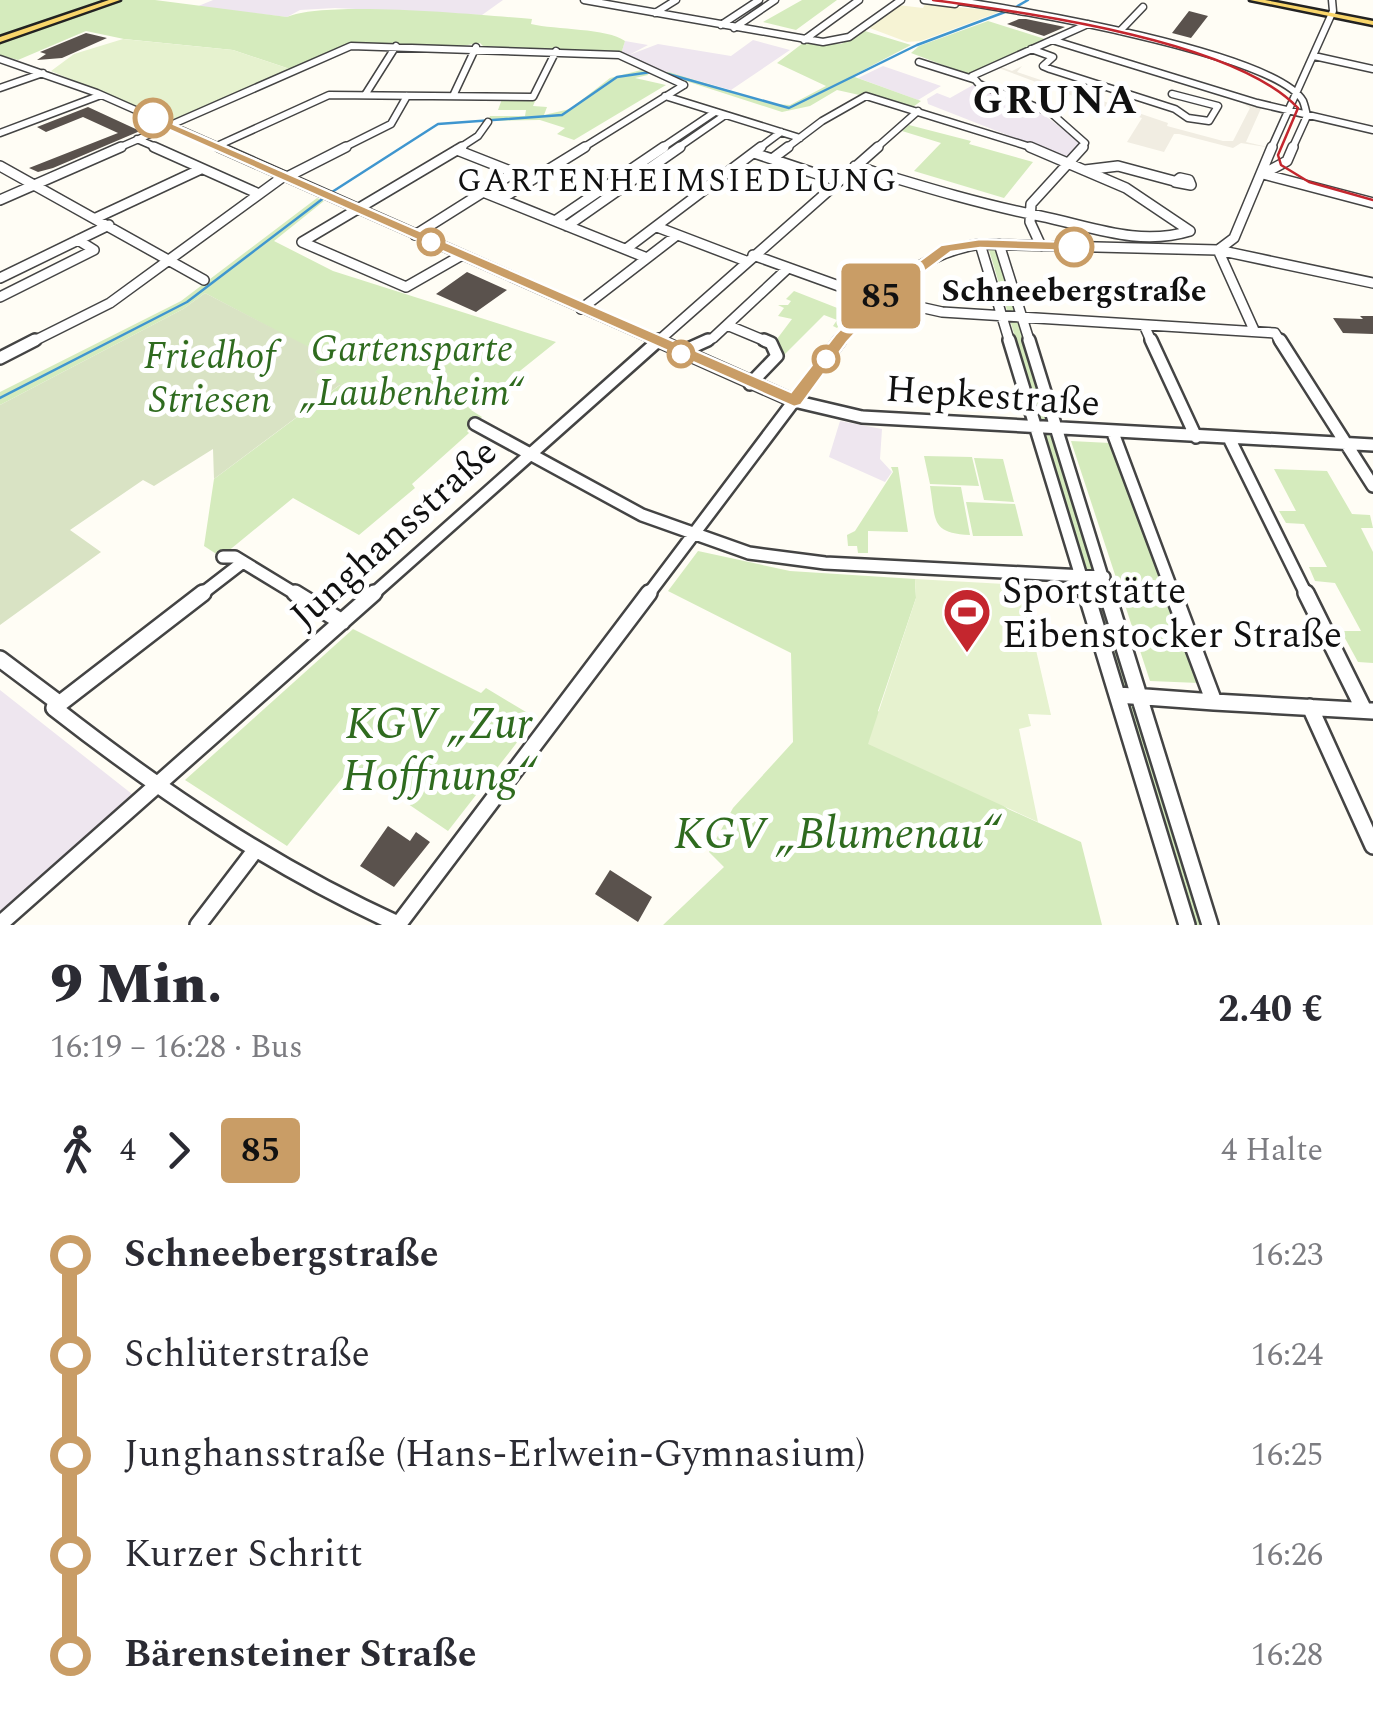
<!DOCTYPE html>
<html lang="de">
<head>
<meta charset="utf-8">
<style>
	body { margin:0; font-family:Spectral,serif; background:#f7f7f7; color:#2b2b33; height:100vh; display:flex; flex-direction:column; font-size:38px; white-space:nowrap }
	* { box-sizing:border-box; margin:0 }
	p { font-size:32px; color:#7c7c81 }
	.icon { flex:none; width:55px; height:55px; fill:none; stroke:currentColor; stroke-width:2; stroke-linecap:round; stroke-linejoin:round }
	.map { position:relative; height:925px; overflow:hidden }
	.sheet { display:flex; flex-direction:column; background:#fff; flex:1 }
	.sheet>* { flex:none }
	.badge { padding:0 20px; border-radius:8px; font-size:35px; line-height:65px }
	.map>.badge { position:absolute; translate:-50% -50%; box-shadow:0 0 0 5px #fff }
	.legs { display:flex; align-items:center; gap:15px; height:110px; padding:0 50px; font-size:32px }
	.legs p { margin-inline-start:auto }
	.headline { display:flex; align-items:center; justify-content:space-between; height:170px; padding:0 50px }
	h1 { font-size:55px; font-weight:800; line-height:75px }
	ul { padding:0 50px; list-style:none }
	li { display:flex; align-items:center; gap:35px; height:100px; font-size:38px }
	li i { display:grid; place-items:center; width:15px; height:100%; margin:0 12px; background:currentColor }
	li i::after { content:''; width:25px; height:25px; margin:-12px; border:8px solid; border-radius:50%; background:#fff }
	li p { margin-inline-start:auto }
	li:first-child i { background:linear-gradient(#0000 50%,currentColor 0) }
	li:last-child i { background:linear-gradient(currentColor 50%,#0000 0) }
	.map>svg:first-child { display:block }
</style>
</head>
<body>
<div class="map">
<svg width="1373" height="925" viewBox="0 0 1373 925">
	<rect width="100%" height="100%" fill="#fffdf5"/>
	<path fill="#eee6ef" d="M213,0H503L482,15L335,8L300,10L287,17L196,7Z
		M753,40L790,50L731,90L656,69L621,54L625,41L648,45L629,55L658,44L731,56Z
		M883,66L941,86L918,100L858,78Z
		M973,85L1035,108L1081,143L1066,158L928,104L927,99L937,93L950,98Z
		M840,421L882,429L880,459L892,472L885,482L829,457Z
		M0,690L132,794L0,912Z"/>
	<path fill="#f6f3d4" d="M926,2L956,7L1002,11L921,41L907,42L867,27L898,5L923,8Z"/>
	<path fill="#d5ebbd" d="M0,0H105L0,38Z
		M123,0H155L287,17C327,0 480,15 532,19L531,24C556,30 607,28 625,41L621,54L483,46L480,43L461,46L347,44L290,69L233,50L124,39L86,31L18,60L0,55V43Z
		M802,0H837L796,30L763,22Z
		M988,21L1048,40L967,74L911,53L919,46Z
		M865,31L911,45L852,76L921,101L913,107L837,90L810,106L782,112L658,72H669L773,104L790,105L826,86L777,63L803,43L841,44Z
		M645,69L648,75L635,78L666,85L574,140L557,134L565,128L540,120L488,121L490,116H525L526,110H498L502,99H536L533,106L547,107L544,115L570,109L610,78Z
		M909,125L971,141L969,144L1033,162L1004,198L914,171L941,143L902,131Z
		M317,198L324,201L274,241L333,271L556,342L471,410L482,417L467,431L469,433L412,484L415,488L359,535L293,498L221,557L204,546L214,479L340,385L314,372L331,360L205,293L183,309L0,405V392L181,301Z
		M989,250H996L1204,925H1191Z
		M794,291L850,313L837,328L833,326L837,320L824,315L783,356L774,343L792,319L778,316L784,308L778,305H788L791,301L786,299Z
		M1071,441L1110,443L1199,683L1150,681Z
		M924,456L972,457L979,486L930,484Z
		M974,458L1003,459L1014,502L984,500Z
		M891,467H898L908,532L868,531V553H858L857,546H848L847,535L855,531L893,472Z
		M1274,469L1327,471L1352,514L1370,515L1373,528H1361L1373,552V663L1358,662L1341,631H1361L1335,583L1315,581L1309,567H1327L1304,524L1286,523L1279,511H1296Z
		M930,486L961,487L970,535C930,533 936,520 930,486Z
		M966,502L1015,504L1023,536H973Z
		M698,551L790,571L915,579L916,598L878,711L1008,809L1081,842L1102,925H663L724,867L709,852L733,808L793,742L791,653L668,591Z
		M353,629L481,693L486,688L536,718L448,831L352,766L287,846L185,780Z"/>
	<path fill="#d9e3c4" d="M205,293L332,359L315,372L341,384L214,479L213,449L154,486L143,480L70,530L101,552L0,625V405L183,309Z"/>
	<path fill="#e6f2cf" d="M123,39L233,50L290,69L170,121L51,71L74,54Z
		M915,579L1021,585L1051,715L1028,714L1031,726L1019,729L1038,822L868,744L916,598Z"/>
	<path fill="#f1ede2" d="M993,64L1012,71L1022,66L1017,72L1168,123L1167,126L1223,141H1233L1250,108L1239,101L1263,104L1246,142L1272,148L1241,143L1233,148L1179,134H1174L1164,152L1127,142L1142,118L1081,99L991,65Z"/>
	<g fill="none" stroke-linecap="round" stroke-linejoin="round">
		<path stroke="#3f96cf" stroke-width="2.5" d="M1016,7L1028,0
			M668,74L789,108L917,45L1005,12
			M332,192L438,124L562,115L617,77L651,72
			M0,398L187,302L325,197"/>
	</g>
	<path fill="#5a524d" d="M1189,11L1208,16L1191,38L1172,33Z
		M1019,19H1026L1065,27L1044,36L1007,24Z
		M86,33L107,38L62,58L37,60L46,54L40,52Z
		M88,107L140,131L53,168L38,172L29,168L118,133L83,117L46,132L37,127Z
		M467,272L507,290L476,312L436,294Z
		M1360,316H1373V334L1343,333L1333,318L1363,319Z
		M388,826L410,841L416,832L430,842L394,887L360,866Z
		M610,870L652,897L638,922L595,894Z"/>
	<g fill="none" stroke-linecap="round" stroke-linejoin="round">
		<g stroke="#444" stroke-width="9">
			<path id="minor-far3" d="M584,0L823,42L849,37L901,0
				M924,0L955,4
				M951,0C1011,8 1276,53 1303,101C1305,106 1306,111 1307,116L1292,149
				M655,13L676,0
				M721,25L759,0
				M734,28L775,0
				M1120,31L1143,7
				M804,40L859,0
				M1052,40L1257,103L1373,130
				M1031,49L1053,57L1043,66L1050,69L1175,109L1188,118L1209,121L1218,106L1172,94
				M1314,56L1373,69
				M0,59L97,93L224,149
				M919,62L973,79
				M0,88L43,73
				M365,95L396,46
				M453,96L476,47
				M665,96L800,138
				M0,133L101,95
				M137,139L160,149
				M217,146L329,95L533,97L556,51
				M116,149L351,46L619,55L684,85
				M341,149L391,124L407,96
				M458,149L478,136L488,122
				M581,149L684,85
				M660,149L715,112
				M676,149L725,115
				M758,149L781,132
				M785,149L822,121L866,96L1037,149
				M875,149L918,111
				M1082,149L1085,143L1051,113L979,84L972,76L1088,24
				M1271,149L1333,11L1332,0"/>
		</g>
		<g stroke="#444" stroke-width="12">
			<path id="minor-far2" d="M154,147L259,194
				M219,147L662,343
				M462,147L302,242L406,287L462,255
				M1030,147L1126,188L1190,231
				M457,150L518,174
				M754,153L838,181
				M772,159L788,147
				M0,166L204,280
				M855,166C918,185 975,203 1040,216C1090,226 1138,247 1190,231
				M1085,170L1118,166L1174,181
				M1263,174L1287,161L1293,147
				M1263,174L1373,203
				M287,177L346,147
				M1180,178L1189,180L1191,185L1175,182Z
				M483,192L647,258
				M501,199L585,147
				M0,200L121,147
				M96,218L201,169
				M555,221L664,147
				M567,226L680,147
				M657,227L746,261
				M415,235L515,172
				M980,244L1010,343
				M999,244L1030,343
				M1041,246L1030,222L1031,204L1083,147
				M626,249L761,147
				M1218,250L1234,238L1272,147
				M1218,250L1254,330
				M753,255L861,294L942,312L1275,333L1281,343
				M0,278L109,225
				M0,297L94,250L78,240
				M581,309L677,235
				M727,325L770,343
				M1144,325L1152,343
				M30,343L110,303L284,176
				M656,343L878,147
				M702,343L713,338L788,268
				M838,343C877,296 918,253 980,244L1218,250L1373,283"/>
		</g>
		<g stroke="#444" stroke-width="16">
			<path id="minor-far1" d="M657,340L794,401L862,417L1373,445
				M1009,340L1087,596
				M1029,340L1108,596
				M1151,340L1196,437
				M1280,340L1373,486
				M679,353L708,340
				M0,358L35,340
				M750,384L777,356L771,343L764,340
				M475,424L642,515L749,553L825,563L1104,577
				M1113,433L1174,596
				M1229,438L1307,596
				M223,557H235L299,596
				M199,596L243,562
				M371,596L659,340
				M647,596L840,340"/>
		</g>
		<g stroke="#444" stroke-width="20">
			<path id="minor" d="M295,593L342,622
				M1086,593L1187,925
				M1107,593L1210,925
				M1306,593L1364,710
				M0,659L56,701L54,708C163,793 274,868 400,925
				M1118,695L1214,702L1173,593
				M1214,702L1373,711
				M1310,707L1373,846
				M54,708L203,593
				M0,924L374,593
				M198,925L253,853
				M398,925L649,593"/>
		</g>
		<g stroke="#222" stroke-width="5">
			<path id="major" d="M109,0H120L0,42V37Z
				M1250,0H1265L1373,21V25Z"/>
		</g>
		<use href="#minor-far3" stroke="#fff" stroke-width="6"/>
		<use href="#minor-far2" stroke="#fff" stroke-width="9"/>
		<use href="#minor-far1" stroke="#fff" stroke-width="11"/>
		<use href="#minor" stroke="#fff" stroke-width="15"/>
		<use href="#major" fill="#f9d66b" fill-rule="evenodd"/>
		<path stroke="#c4262e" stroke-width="2.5" d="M933,0C1027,13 1234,40 1298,108L1278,155L1281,165L1309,182L1373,200"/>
	</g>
	<path fill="#c99d66" stroke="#fff" stroke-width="2.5" d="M153,115L791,392L835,335L872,296L941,245L980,239L1074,242L1081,247L1074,251L980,248L951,252L884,302L847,342L801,405L794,407L149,121Z"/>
	<defs>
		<g id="stadium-pin" transform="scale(2.5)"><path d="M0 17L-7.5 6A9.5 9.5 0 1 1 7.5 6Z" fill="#c4262e" stroke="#fff"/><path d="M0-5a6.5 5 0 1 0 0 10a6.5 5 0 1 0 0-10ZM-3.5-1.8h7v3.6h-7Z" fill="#fff"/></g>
	</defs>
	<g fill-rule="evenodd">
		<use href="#stadium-pin" x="967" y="612"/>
	</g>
	<g fill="#fff" stroke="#c99d66" stroke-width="5">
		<circle cx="153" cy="118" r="18"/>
		<circle cx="431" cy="242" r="12"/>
		<circle cx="1074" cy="247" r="18"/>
		<circle cx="681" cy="354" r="12"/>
		<circle cx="826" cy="359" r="12"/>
	</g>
	<g text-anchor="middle" stroke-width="10" stroke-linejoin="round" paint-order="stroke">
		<g font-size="32" letter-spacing="2.5" fill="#111" stroke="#fff">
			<text x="678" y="191">GARTENHEIMSIEDLUNG</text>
		</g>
		<g font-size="32" font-weight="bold" fill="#111" stroke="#fff">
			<text x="1074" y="301">Schneebergstraße</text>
		</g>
		<g font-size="38" font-style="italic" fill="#2f6b1f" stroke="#fff">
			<text x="412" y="361">Gartensparte<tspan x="412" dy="44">„Laubenheim“</tspan></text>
			<text x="210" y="368">Friedhof<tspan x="210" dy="44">Striesen</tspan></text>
		</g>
		<g font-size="38" fill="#111" stroke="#fff">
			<text transform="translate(993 395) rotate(4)" y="13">Hepkestraße</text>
			<text transform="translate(393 533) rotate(-42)" y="13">Junghansstraße</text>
		</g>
		<g font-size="38" fill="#111" stroke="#fff" text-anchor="start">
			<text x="1002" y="603">Sportstätte<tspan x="1002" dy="44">Eibenstocker Straße</tspan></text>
		</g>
		<g font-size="40" font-weight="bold" letter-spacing="2.5" fill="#111" stroke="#fff">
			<text x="1056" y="113">GRUNA</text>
		</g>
		<g font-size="45" font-style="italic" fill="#2f6b1f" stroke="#fff">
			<text x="439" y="738">KGV „Zur<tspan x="439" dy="52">Hoffnung“</tspan></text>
			<text x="837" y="848">KGV „Blumenau“</text>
		</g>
	</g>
</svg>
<b class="badge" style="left:881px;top:296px;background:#c99d66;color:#111">85</b>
</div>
<section class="sheet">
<div class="headline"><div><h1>9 Min.</h1><p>16:19 – 16:28 · Bus</p></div><b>2.40 €</b></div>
<div class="legs"><svg class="icon" aria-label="walk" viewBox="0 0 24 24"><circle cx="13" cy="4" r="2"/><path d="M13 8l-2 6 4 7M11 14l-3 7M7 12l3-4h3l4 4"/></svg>4<svg class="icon" aria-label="forward" viewBox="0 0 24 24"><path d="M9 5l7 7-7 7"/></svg><b class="badge" style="background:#c99d66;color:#111">85</b><p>4 Halte</p></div>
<ul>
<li><i style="color:#c99d66"></i><b>Schneebergstraße</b><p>16:23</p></li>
<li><i style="color:#c99d66"></i><span>Schlüterstraße</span><p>16:24</p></li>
<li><i style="color:#c99d66"></i><span>Junghansstraße (Hans-Erlwein-Gymnasium)</span><p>16:25</p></li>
<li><i style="color:#c99d66"></i><span>Kurzer Schritt</span><p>16:26</p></li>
<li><i style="color:#c99d66"></i><b>Bärensteiner Straße</b><p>16:28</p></li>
</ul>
</section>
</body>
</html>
